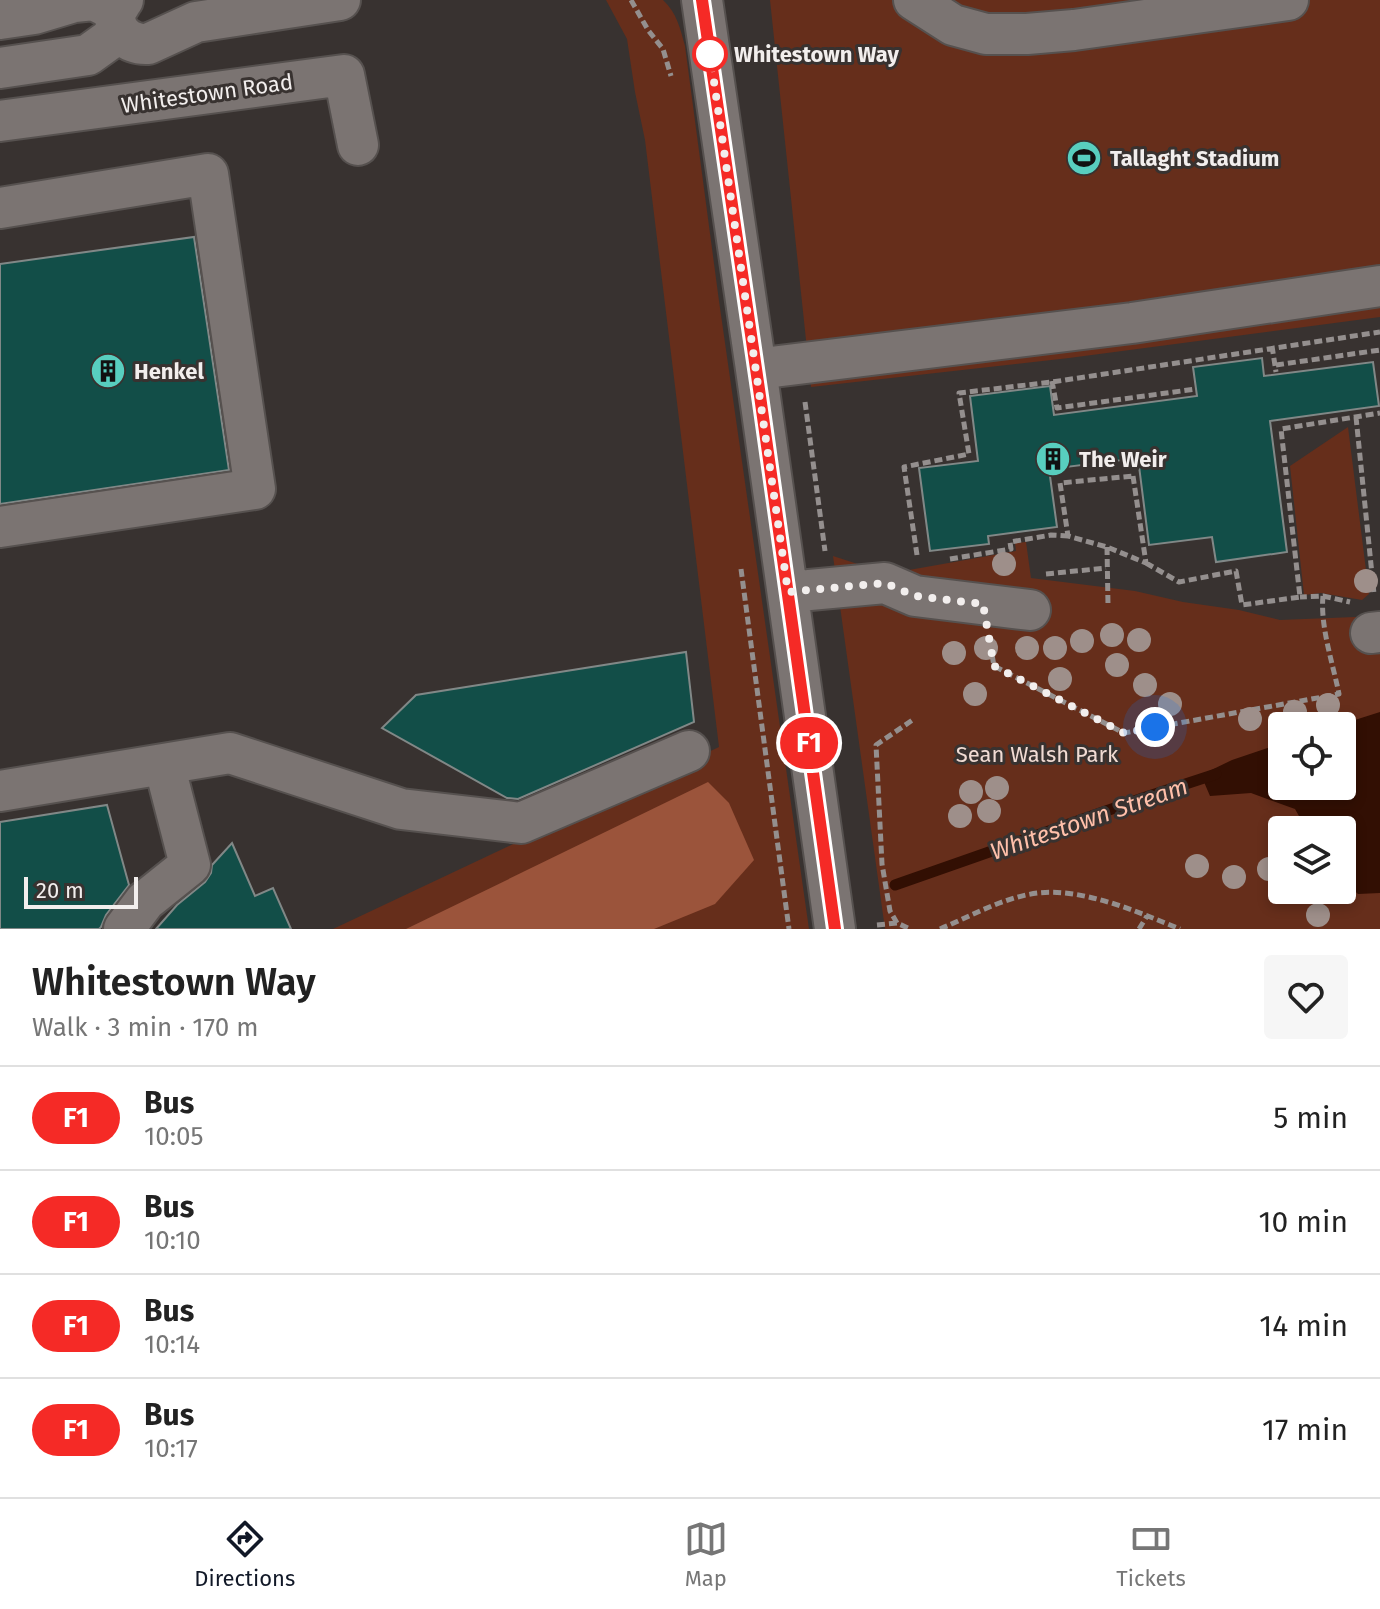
<!DOCTYPE html>
<html lang="en">
<head>
<meta charset="utf-8">
<style>
	body { margin:0; font-family:"Fira Sans",sans-serif; background:#f6f6f6; color:#222; height:100vh; display:flex; flex-direction:column; font-size:30px; white-space:nowrap }
	* { box-sizing:border-box; margin:0 }
	p { font-size:26px; color:#767676 }
	.icon { flex:none; width:44px; height:44px; fill:none; stroke:currentColor; stroke-width:2; stroke-linecap:round; stroke-linejoin:round }
	.map { position:relative; height:929px; overflow:hidden }
	.drawer { display:flex; flex-direction:column; background:#fff; flex:1 }
	.drawer>* { flex:none }
	.badge { padding:0 16px; border-radius:26px; font-size:28px; line-height:52px }
	.controls { position:absolute; left:1268px; top:712px; display:grid; gap:16px }
	.controls a { display:grid; place-items:center; width:88px; height:88px; border-radius:8px; background:#fff; box-shadow:0 4px 12px #0003; font-size:40px }
	.scale { position:absolute; left:24px; bottom:20px; width:114px; box-sizing:border-box; padding-left:8px; border:4px solid #f2eeed; border-top:0; font-size:22px; line-height:28px; white-space:nowrap; color:#f2eeed; -webkit-text-stroke:6px #383230; paint-order:stroke }
	.you { position:absolute; width:40px; height:40px; margin:-20px; border:6px solid #fff; border-radius:50%; background:#1a73e8; box-shadow:0 0 0 12px #1a73e833 }
	.map>.badge { position:absolute; translate:-50% -50%; box-shadow:0 0 0 4px #fff }
	.round { display:grid; place-items:center; flex:none; width:84px; height:84px; border-radius:8px; background:#f6f6f6 }
	.summary { display:flex; align-items:center; justify-content:space-between; height:136px; padding:0 32px }
	h1 { font-size:38px; font-weight:600; line-height:60px }
	ul { padding:0; list-style:none }
	li { display:flex; align-items:center; gap:24px; height:104px; padding:0 32px; border-top:2px solid #e0e0e0 }
	li div { flex:1 }
	li b { display:block; font-size:30px }
	li em { font-style:normal }
	li .badge { min-width:88px; font-weight:700; text-align:center }
	.dock { display:flex; justify-content:space-around; align-items:center; height:112px; border-top:2px solid #e0e0e0; background:#fff; font-size:22px; color:#767676 }
	.dock a { display:grid; justify-items:center; gap:4px }
	.dock .on { color:#111827 }
	.map>svg:first-child { display:block }
</style>
</head>
<body>
<div class="map">
<svg width="1380" height="929" viewBox="0 0 1380 929">
	<rect width="100%" height="100%" fill="#383230"/>
	<path fill="#662e1b" fill-rule="evenodd" d="M606,0H663C677,13 680,28 685,46L719,301L809,929H333L719,747L645,140L635,92L627,39Z
		M770,0H1380V317L1069,358L811,387Z
		M1348,427L1369,594L1362,600L1321,593L1304,595L1290,466Z
		M1026,542L1031,578L1135,591L1183,602L1239,610L1280,620L1380,616V929H885L833,556L870,568L909,570L1016,551L1015,543ZM1282,726H1342V786H1282ZM1282,830H1342V890H1282Z"/>
	<path fill="#9b543b" d="M708,782L729,803L754,860L715,904L654,929H406Z"/>
	<path fill="#320f03" d="M1380,712V893L1358,894L1342,879V830H1307L1295,809L1251,793L1210,796L1201,775L1232,760L1282,743V786H1342V726H1336Z"/>
	<g fill="none" stroke-linecap="round" stroke-linejoin="round">
		<path stroke="#320f03" stroke-width="11" d="M895,885L1143,798L1216,774"/>
	</g>
	<path fill="#124e48" stroke="#818887" stroke-width="2" d="M194,237L229,470L0,504V264Z
		M1262,358L1264,376L1373,362L1379,406L1270,421L1287,552L1216,562L1212,537L1149,545L1138,458L1049,469L1057,527L988,536L989,544L930,551L919,468L978,461L970,396L1050,386L1054,415L1197,396L1193,367Z
		M686,652L694,722L518,799L507,798L382,728L416,695Z
		M107,805L129,885L106,915L101,927L99,929H0V822Z
		M232,843L255,896L273,888L291,929H156L177,905L205,882L211,873L212,865Z"/>
	<g fill="none" stroke-linecap="round" stroke-linejoin="round">
		<g stroke="#56514f" stroke-width="44">
			<path id="minor" d="M123,0C122,1 117,10 116,11C111,32 130,45 148,44L196,22L340,0
				M702,0L756,369L835,929
				M914,0L953,25L986,34H1027L1074,30L1288,0
				M0,19L34,14L74,2L94,0L116,11
				M0,68L88,55L120,32
				M0,121L344,75L358,145
				M0,208L208,174L255,489L0,527
				M756,369L1132,323L1380,286
				M788,592L885,583L915,596L1030,610
				M1371,633L1380,632
				M0,791L230,753L401,809L521,823L689,751
				M124,929L145,901L190,865L164,764"/>
		</g>
		<path stroke="#948f8e" stroke-width="5" stroke-dasharray="8 4" stroke-linecap="butt" d="M631,0L648,30L663,49L671,76
			M1272,346L1276,372
			M1276,365L1380,350
			M1052,381L1057,408L1196,389
			M805,402L825,551
			M1356,417L1374,594
			M1133,476L1146,563L1107,547L1068,536L1060,483Z
			M1107,547L1108,605
			M917,555L904,467L969,454L959,393L1052,382L1380,332
			M950,559L1011,549L1010,542L1051,535L1068,536
			M1146,563L1179,582L1236,571L1242,605L1300,597L1281,429L1380,413
			M741,569L789,929
			M1046,574L1106,568
			M1323,596L1350,602
			M990,643L994,666L1124,733L1339,694C1333,664 1320,626 1323,596L1300,597
			M897,923L890,911L882,864L876,745L914,719
			M877,925L897,923L910,929
			M940,929C971,916 1004,897 1038,893C1084,888 1138,912 1180,929
			M1139,929L1147,916"/>
		<use href="#minor" stroke="#7b7472" stroke-width="40"/>
	</g>
	<g fill="#9e8f8a">
		<circle cx="1004" cy="564" r="12"/>
		<circle cx="1366" cy="581" r="12"/>
		<circle cx="1112" cy="635" r="12"/>
		<circle cx="1139" cy="640" r="12"/>
		<circle cx="1082" cy="641" r="12"/>
		<circle cx="986" cy="648" r="12"/>
		<circle cx="1027" cy="648" r="12"/>
		<circle cx="1055" cy="648" r="12"/>
		<circle cx="954" cy="653" r="12"/>
		<circle cx="1117" cy="665" r="12"/>
		<circle cx="1060" cy="679" r="12"/>
		<circle cx="1145" cy="685" r="12"/>
		<circle cx="975" cy="694" r="12"/>
		<circle cx="1170" cy="704" r="12"/>
		<circle cx="1328" cy="705" r="12"/>
		<circle cx="1295" cy="712" r="12"/>
		<circle cx="1250" cy="719" r="12"/>
		<circle cx="997" cy="788" r="12"/>
		<circle cx="971" cy="792" r="12"/>
		<circle cx="989" cy="811" r="12"/>
		<circle cx="960" cy="816" r="12"/>
		<circle cx="1197" cy="866" r="12"/>
		<circle cx="1269" cy="869" r="12"/>
		<circle cx="1234" cy="877" r="12"/>
		<circle cx="1318" cy="915" r="12"/>
	</g>
	<g fill="none" stroke-linecap="round" stroke-linejoin="round">
		<g stroke="#fff" stroke-width="18">
			<path id="line" d="M702,0L760,396L835,929"/>
		</g>
		<use href="#line" stroke="#f52a26" stroke-width="12"/>
		<path stroke="#f2eeed" stroke-width="8" stroke-dasharray="0 14.4" d="M710,54L788,592L885,583L915,596L983,604L994,666L1124,733L1155,727"/>
	</g>
	<defs>
		<g id="stadium-disc" transform="scale(1.8)"><circle r="9.5" fill="#58cebf" stroke="#383230"/><path d="M0-5a6.5 5 0 1 0 0 10a6.5 5 0 1 0 0-10ZM-3.5-1.8h7v3.6h-7Z" fill="#111"/></g>
		<g id="building-disc" transform="scale(1.8)"><circle r="9.5" fill="#58cebf" stroke="#383230"/><path d="M-4-6H4V6H1V3H-1V6H-4ZM-2.5-4.3h1.7v1.8h-1.7ZM.8-4.3h1.7v1.8H.8ZM-2.5-1h1.7V.8h-1.7ZM.8-1h1.7V.8H.8Z" fill="#111"/></g>
	</defs>
	<g fill-rule="evenodd">
		<use href="#stadium-disc" x="1084" y="158"/>
		<use href="#building-disc" x="108" y="371"/>
		<use href="#building-disc" x="1053" y="459"/>
	</g>
	<circle fill="#fff" stroke="#f52a26" stroke-width="4" cx="710" cy="54" r="16"/>
	<g text-anchor="middle" stroke-width="6" stroke-linejoin="round" paint-order="stroke">
		<g font-size="22" font-weight="bold" fill="#f2eeed" stroke="#383230" text-anchor="start">
			<text x="734" y="62">Whitestown Way</text>
		</g>
		<g font-size="22" fill="#f2eeed" stroke="#383230">
			<text transform="translate(207 93) rotate(-8)" y="8">Whitestown Road</text>
		</g>
		<g font-size="22" font-weight="bold" fill="#f2eeed" stroke="#383230" text-anchor="start">
			<text x="1110" y="166">Tallaght Stadium</text>
			<text x="134" y="379">Henkel</text>
			<text x="1079" y="467">The Weir</text>
		</g>
		<g font-size="22" fill="#f1dbd3" stroke="#383230">
			<text x="1037" y="762">Sean Walsh Park</text>
		</g>
		<g font-size="24" font-style="italic" fill="#ffc0aa" stroke="#383230">
			<text transform="translate(1089 819) rotate(-19)" y="8">Whitestown Stream</text>
		</g>
	</g>
</svg>
<div class="controls">
<a><svg class="icon" aria-label="locate" viewBox="0 0 24 24"><circle cx="12" cy="12" r="6"/><path d="M12 2v4M12 18v4M2 12h4M18 12h4"/></svg></a>
<a><svg class="icon" aria-label="layers" viewBox="0 0 24 24"><path d="M12 4l9 5-9 5-9-5zM3 14l9 5 9-5"/></svg></a>
</div>
<div class="scale">20 m</div>
<div class="you" style="left:1155px;top:727px"></div>
<b class="badge" style="left:809px;top:743px;background:#f52a26;color:#fff">F1</b>
</div>
<section class="drawer">
<div class="summary"><div><h1>Whitestown Way</h1><p>Walk · 3 min · 170 m</p></div><a class="round"><svg class="icon" aria-label="heart" viewBox="0 0 24 24"><path d="M12 20l-8-8c-3-5 5-10 8-4 3-6 11-1 8 4z"/></svg></a></div>
<ul>
<li><span class="badge" style="background:#f52a26;color:#fff">F1</span><div><b>Bus</b><p>10:05</p></div><em>5 min</em></li>
<li><span class="badge" style="background:#f52a26;color:#fff">F1</span><div><b>Bus</b><p>10:10</p></div><em>10 min</em></li>
<li><span class="badge" style="background:#f52a26;color:#fff">F1</span><div><b>Bus</b><p>10:14</p></div><em>14 min</em></li>
<li><span class="badge" style="background:#f52a26;color:#fff">F1</span><div><b>Bus</b><p>10:17</p></div><em>17 min</em></li>
</ul>
</section>
<nav class="dock">
<a class="on"><svg class="icon" aria-label="directions" viewBox="0 0 24 24"><path d="M12 3l9 9-9 9-9-9zM9 14v-3h6M13 9l2 2-2 2"/></svg>Directions</a>
<a><svg class="icon" aria-label="map" viewBox="0 0 24 24"><path d="M3 6l6-2 6 2 6-2v14l-6 2-6-2-6 2zM9 4v14M15 6v14"/></svg>Map</a>
<a><svg class="icon" aria-label="tickets" viewBox="0 0 24 24"><path d="M3 7h18v10H3zM15 7v10"/></svg>Tickets</a>
</nav>
</body>
</html>
